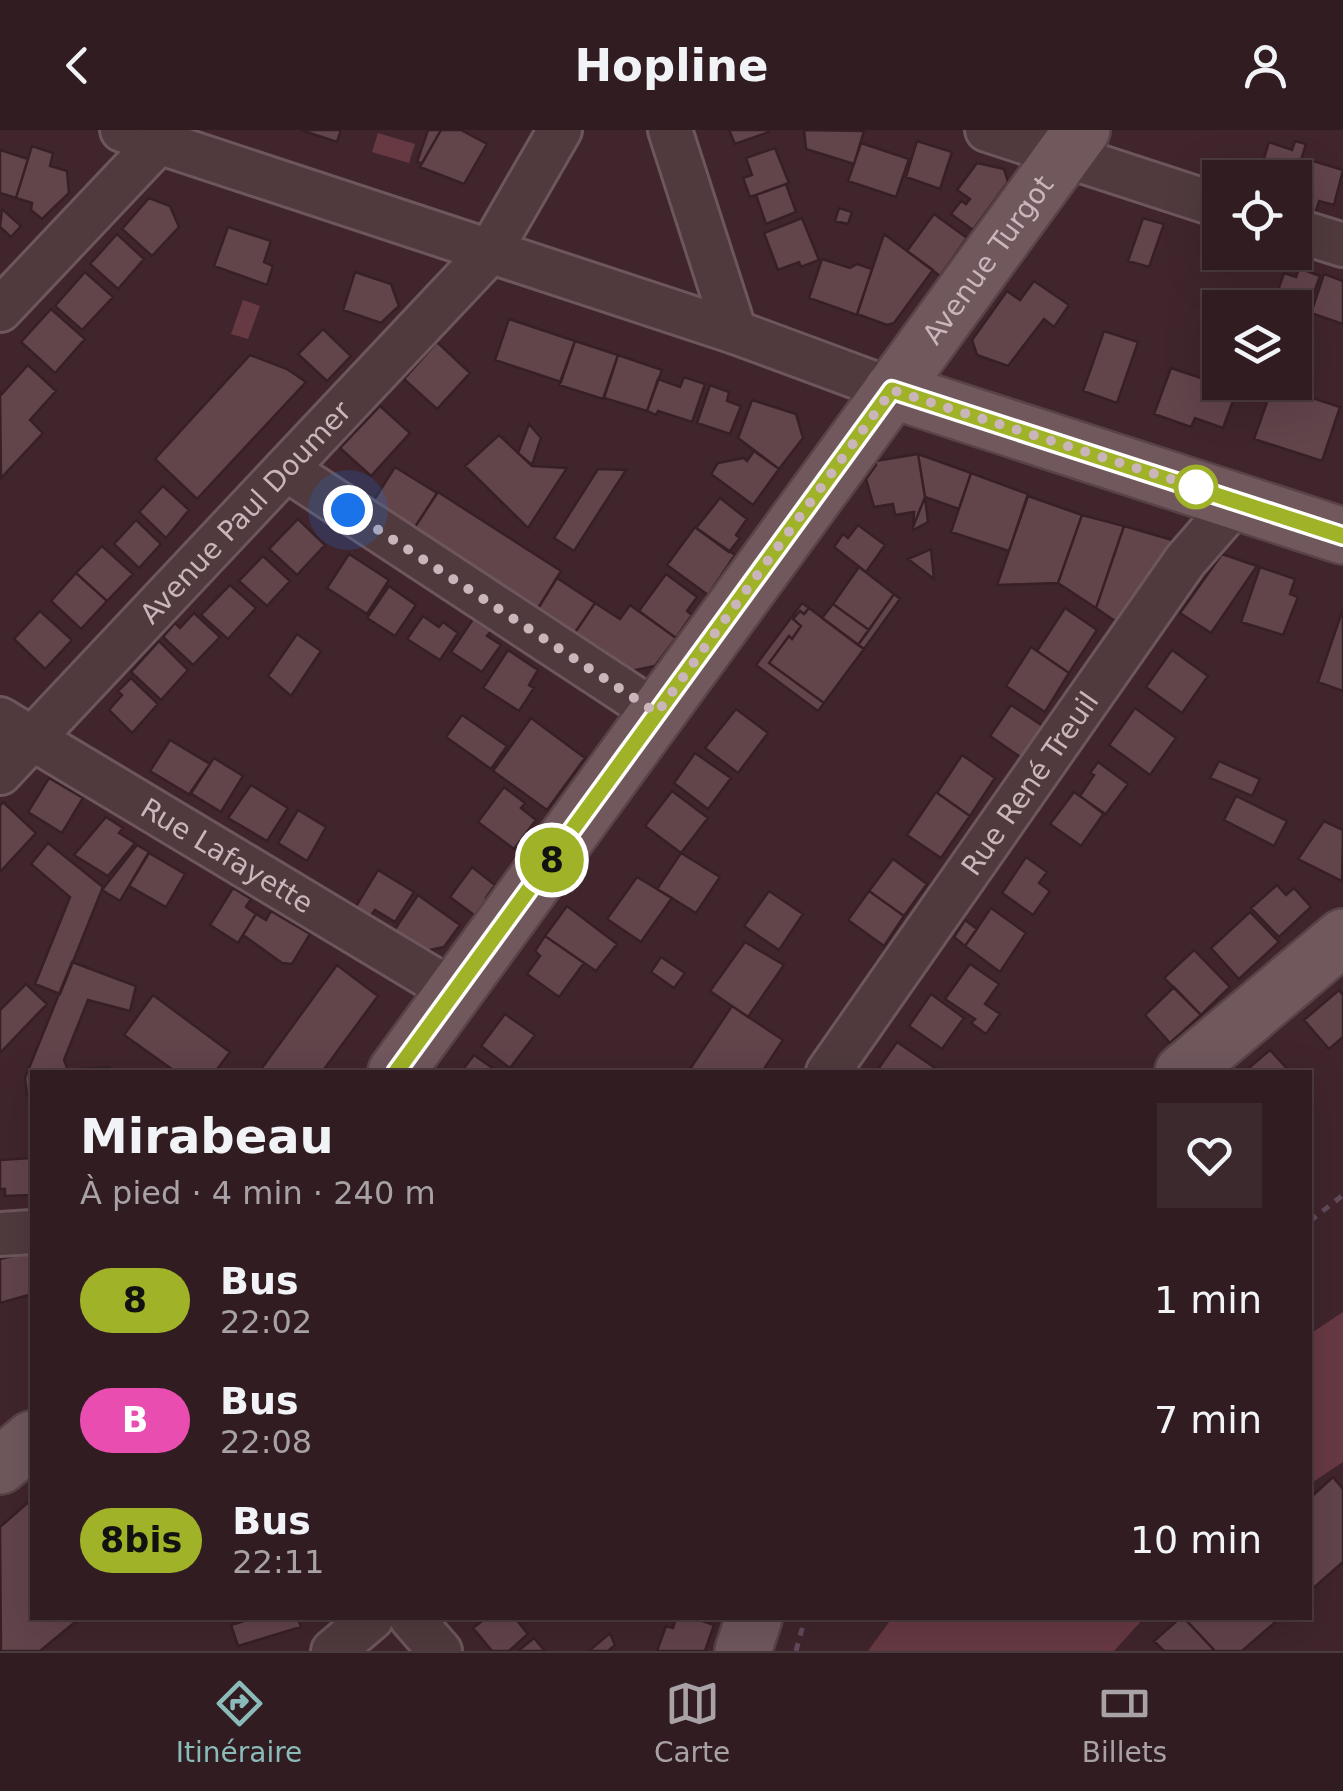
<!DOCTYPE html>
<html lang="fr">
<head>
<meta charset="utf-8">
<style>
	body { margin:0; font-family:"DejaVu Sans",sans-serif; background:#3c292e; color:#f1f3f6; height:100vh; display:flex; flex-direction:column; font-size:38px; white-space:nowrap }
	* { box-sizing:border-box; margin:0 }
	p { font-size:32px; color:#a8a1a5 }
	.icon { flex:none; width:55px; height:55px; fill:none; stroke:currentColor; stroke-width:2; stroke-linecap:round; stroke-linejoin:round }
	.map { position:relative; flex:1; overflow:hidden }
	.sheet { position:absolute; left:30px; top:940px; width:1282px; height:550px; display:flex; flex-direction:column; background:#301c21; border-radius:0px; box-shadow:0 10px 40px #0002,0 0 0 2px #4b3a3f }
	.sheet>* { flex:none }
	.badge { padding:0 20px; border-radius:32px; font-size:35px; line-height:65px }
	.tools { position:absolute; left:1202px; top:30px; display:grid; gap:20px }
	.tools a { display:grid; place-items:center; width:110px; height:110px; border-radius:0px; background:#301c21; box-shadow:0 10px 40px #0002,0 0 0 2px #4b3a3f; font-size:50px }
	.you { position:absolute; width:50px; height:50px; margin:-25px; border:8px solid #fff; border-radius:50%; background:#1a73e8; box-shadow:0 0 0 15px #1a73e833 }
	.map>.badge { position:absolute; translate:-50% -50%; box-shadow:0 0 0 5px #fff }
	.round { display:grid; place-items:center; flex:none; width:105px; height:105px; border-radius:0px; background:#3c292e }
	.overview { display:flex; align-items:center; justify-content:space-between; height:170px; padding:0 50px }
	h1 { font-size:48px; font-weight:800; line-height:75px }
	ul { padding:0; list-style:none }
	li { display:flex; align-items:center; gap:30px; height:120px; padding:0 50px }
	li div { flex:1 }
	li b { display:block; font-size:38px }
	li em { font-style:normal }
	li .badge { min-width:110px; font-weight:700; text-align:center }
	header { display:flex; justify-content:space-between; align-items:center; height:130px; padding:0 50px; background:#301c21; font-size:45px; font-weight:800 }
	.dock { display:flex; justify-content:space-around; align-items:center; height:140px; border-top:2px solid #4b3a3f; background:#301c21; font-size:28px; color:#a8a1a5 }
	.dock a { display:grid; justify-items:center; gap:5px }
	.dock .on { color:#8bbbb9 }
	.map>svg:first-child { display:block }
</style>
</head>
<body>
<header><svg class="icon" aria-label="back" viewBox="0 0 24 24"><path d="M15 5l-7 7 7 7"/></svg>Hopline<svg class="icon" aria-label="person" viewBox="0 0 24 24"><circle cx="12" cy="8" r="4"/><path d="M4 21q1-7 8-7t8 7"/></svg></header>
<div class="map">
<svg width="1343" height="1521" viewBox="0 0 1343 1521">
	<rect width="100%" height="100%" fill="#40252c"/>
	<path fill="#673943" d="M378,3L415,14L409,33L372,22Z
		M243,170L260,176L248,209L231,204Z
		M1343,1182V1332L1310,1354V1204Z
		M892,1488H1144L1114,1521H868Z"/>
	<path fill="#62444b" stroke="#372025" stroke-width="2.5" d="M301,0H341L337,12Z
		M428,0H441L422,33L417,32Z
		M441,0H461L487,14L464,54L420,37Z
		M729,0H768L769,2L735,14Z
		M804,0L864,1L854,34L806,19Z
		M917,11L952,22L940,59L906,47Z
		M1295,11L1306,14L1295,49L1258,48L1269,12L1292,20Z
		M861,13L909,29L896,67L848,51Z
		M32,16L53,23L50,36L67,41L69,63L42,89L31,80L32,73L16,68Z
		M775,18L789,53L750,67L743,48L752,45L746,28Z
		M0,20L28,29L16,68L0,63Z
		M1313,31L1343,40L1334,75L1319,71L1315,84L1297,78Z
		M977,33L1004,39L1008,52L973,100L951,84L961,71L966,74L970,69L957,60Z
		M786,54L796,82L766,94L756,65Z
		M149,68L170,76L179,97L152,126L122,99Z
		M839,78L852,82L848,94L835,91Z
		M2,79L21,96L11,107L0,97Z
		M934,84L967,108L940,146L907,121Z
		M802,88L819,130L801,137L799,132L778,140L764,103Z
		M1143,88L1164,94L1149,137L1128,131Z
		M228,97L271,111L264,132L273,136L267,155L214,136Z
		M117,104L144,129L118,159L90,134Z
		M884,104L933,140L894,193L887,195L857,184Z
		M822,129L850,138L857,134L872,139L857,185L809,168Z
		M1299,138L1320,146L1308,179L1298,176L1295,185V178H1264L1269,164L1276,166L1284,143L1296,147Z
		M85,142L113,167L82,200L55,176Z
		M355,142L391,154L399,176L381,193L343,180Z
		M1324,144L1343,151V194L1311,183Z
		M1034,151L1069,175L1054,197L1044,189L1008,236L977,225L972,210L1007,161L1020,170Z
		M51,179L85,209L55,243L21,212Z
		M509,189L575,211L561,252L495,230Z
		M323,199L351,226L327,251L298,224Z
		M1104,201L1138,212L1117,273L1083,261Z
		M575,211L618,225L603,269L559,255Z
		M437,212L470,243L437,279L404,249Z
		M250,225L287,239L306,252L197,369L155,329Z
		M618,225L662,240L647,281L604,268Z
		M28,235L56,261L30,290L43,303L1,348L0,262L2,264Z
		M1171,238L1237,260L1223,298L1195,288L1191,297L1154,284Z
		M684,247L705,254L692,292L658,281L656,285L647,281L658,249L680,257Z
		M710,255L729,262L727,271L741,276L730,304L697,293Z
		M1273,255L1340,277L1322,331L1254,309Z
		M752,270L796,284L803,308L779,339L738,308Z
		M380,276L410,303L371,346L340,318Z
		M529,294L541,308L532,335L518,323Z
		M499,305L532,336L567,338L528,398L465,336Z
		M754,321L779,339L753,375L711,344L718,333L744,328L747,331Z
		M918,324L925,367L913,397L914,382L895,385L893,374L874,377L866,349L876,335L875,331Z
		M918,324L971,343L959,379L925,367Z
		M395,337L437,363L413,400L372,373Z
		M598,339L626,340L574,421L554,408Z
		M971,343L1028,364L1009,421L951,402Z
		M163,356L189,380L166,408L139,382Z
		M438,362L561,441L537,480L413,400Z
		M1028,366L1082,385L1058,453L997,455Z
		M925,367L928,392L913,400V397Z
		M720,368L747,389L736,405L740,408L729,422L696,398Z
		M1082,385L1124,396L1096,478L1058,453Z
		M298,389L325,415L297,445L269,419Z
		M136,390L161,414L139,438L114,414Z
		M858,395L885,415L866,442L834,417L843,404L848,408Z
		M1124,396L1179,412L1118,493L1096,478Z
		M695,397L735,425L708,465L667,435Z
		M102,416L133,444L107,471L76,443Z
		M931,419L934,449L908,429Z
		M349,424L389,450L367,484L327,458Z
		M1222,424L1257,436L1211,503L1180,483Z
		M263,426L290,451L267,476L239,451Z
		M859,437L894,464L869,500L833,474Z
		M1260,437L1295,449L1290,464L1298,467L1283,505L1241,492Z
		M76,443L107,471L81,499L51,471Z
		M666,444L697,467L687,481L692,485L676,508L639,481Z
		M557,448L595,473L574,504L537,480Z
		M230,455L256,478L228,509L201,485Z
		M389,456L416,475L395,506L367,488Z
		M894,464L900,469L864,519L858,515Z
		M595,473L620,489L630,475L676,508L655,536L631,541L574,504Z
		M802,473L809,478L804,484L800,481L793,489L801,496L792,509L789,506L769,533L824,573L818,581L756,535Z
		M833,474L869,500L858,515L822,488Z
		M809,478L864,519L824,573L769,533L789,506L792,509L801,496L793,489L800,481L804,484Z
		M1065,478L1097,500L1069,543L1037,521Z
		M1343,479V561L1318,552Z
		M40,481L72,510L45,539L14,509Z
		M194,483L220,507L193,535L163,507L175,493L180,498Z
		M423,486L439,497L443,492L458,503L440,530L407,509Z
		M473,489L491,501L487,506L501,515L482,542L451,522Z
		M297,504L321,521L291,566L268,546Z
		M159,511L188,540L161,570L131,542Z
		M1031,517L1069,543L1045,582L1006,556Z
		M508,520L538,540L529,555L534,558L519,581L483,558Z
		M1172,520L1208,546L1182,583L1146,557Z
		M131,548L158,574L132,603L109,580L122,565L118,561Z
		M1011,575L1046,598L1023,629L990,606Z
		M1135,578L1176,608L1150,645L1109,615Z
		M736,579L768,603L738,643L705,618Z
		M462,585L507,616L491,639L446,607Z
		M531,588L585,628L547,680L493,641Z
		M170,610L210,634L190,665L150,641Z
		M695,623L731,648L708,679L674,653Z
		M962,625L995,648L970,686L937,663Z
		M214,628L243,646L221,682L190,663Z
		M1219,631L1260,649L1252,666L1210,648Z
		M1098,632L1128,654L1105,685L1080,666L1094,645L1090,643Z
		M49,648L83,668L62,703L28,682Z
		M251,655L288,678L267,711L228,688Z
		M504,657L525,673L521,678L536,690L514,719L478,692Z
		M672,661L708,688L681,723L645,696Z
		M936,662L970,686L941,728L907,705Z
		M1074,662L1104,683L1081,716L1050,694Z
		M1236,666L1287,691L1274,716L1224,690Z
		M3,672L36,703L0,742V676Z
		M298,680L326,697L307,731L278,713Z
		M106,687L123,698L119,703L135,713L108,746L74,725Z
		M1324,691L1343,700L1342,751L1298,729Z
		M48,713L103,757L60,864L35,854L70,767L31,734Z
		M137,715L149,722L120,771L102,760Z
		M149,723L185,744L166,777L129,756Z
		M681,723L720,747L696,783L657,759Z
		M1026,727L1047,742L1039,753L1050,761L1033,785L1002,763Z
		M893,729L927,754L904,786L869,761Z
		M472,737L495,755L486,768L491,772L478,788L450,767Z
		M378,740L414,762L395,792L375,780L370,787L355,778Z
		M637,747L672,768L641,812L607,789Z
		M1277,755L1286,765L1294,758L1311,777L1279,807L1251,778Z
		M233,758L251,769L246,777L256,784L238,813L210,795Z
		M769,761L803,784L779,820L744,796Z
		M869,761L904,786L884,816L848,790Z
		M418,765L460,795L444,817L421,822L393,802Z
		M567,776L617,814L596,841L545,806Z
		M991,778L1026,803L1000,842L965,816Z
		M271,781L310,804L292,834L282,833L243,805L256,784L266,790Z
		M1250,782L1279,812L1239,849L1211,818Z
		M965,790L977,799L965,816L954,807Z
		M545,806L584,833L559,867L527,844L540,826L535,821Z
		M745,812L784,835L748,887L710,861Z
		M1194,820L1230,857L1201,885L1164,848Z
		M661,827L685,843L674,858L651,842Z
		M72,832L136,856L130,881L88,870L64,930L68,940L108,937L116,942H32V964L27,965L25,948Z
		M970,834L999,854L985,874L1000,884L986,904L971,893L975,889L945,869Z
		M337,835L378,866L322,942H259Z
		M26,854L47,874L0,923V880Z
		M1174,857L1201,885L1170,913L1145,885Z
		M1339,860L1343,865V907L1329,919L1304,890Z
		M931,864L964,888L942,919L909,896Z
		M153,865L230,922L215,942H176L124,905Z
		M732,876L783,910L762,942H688Z
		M505,884L535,905L510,938L481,916Z
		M897,912L941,942H876Z
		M1270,920L1290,942H1244Z
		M474,925L498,942H461Z
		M32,1028V1065L5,1066V1059H0V1030Z
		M29,1122L32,1164L0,1173V1129Z
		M1333,1347L1343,1359V1432L1310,1461V1368Z
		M32,1369V1488H80L40,1521H1L0,1397Z
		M254,1488H298L301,1497L238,1516L231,1495Z
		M486,1488H515L528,1504L509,1521H492L473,1498Z
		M676,1488H694L714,1495L705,1521H657L666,1496L673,1498Z
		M1180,1488H1184L1215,1521H1164L1154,1511Z
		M1184,1488H1280L1242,1521H1215Z
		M610,1503L615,1515L608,1521H589Z
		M534,1508L545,1521H518Z"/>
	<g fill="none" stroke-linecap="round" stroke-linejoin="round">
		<g stroke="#6d575c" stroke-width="48">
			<g id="minor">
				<path d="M122,0L735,202L892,260"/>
				<path d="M670,0L735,202"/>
				<path d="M987,0L1220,76"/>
				<path d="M1295,100L1343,115"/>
				<path d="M0,180L170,0"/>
				<path d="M286,339L657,583"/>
				<path id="s1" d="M0,589L456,863"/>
				<path id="s2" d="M0,643L489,123L560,0"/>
				<path id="s3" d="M828,942L1185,431L1238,370"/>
				<path d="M0,1104L32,1102"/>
				<path d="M411,1488L440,1521"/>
				<path d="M333,1521L372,1488"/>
			</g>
		</g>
		<g stroke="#594347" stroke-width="60">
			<g id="major">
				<path d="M892,260L1343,406"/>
				<path id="s4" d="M396,942L1082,0"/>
				<path d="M1183,942L1343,807"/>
				<path d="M0,1336L32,1309"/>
				<path d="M743,1521L754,1488"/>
			</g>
		</g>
		<path stroke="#624a5a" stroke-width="5" stroke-dasharray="8 8" stroke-linecap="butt" d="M1310,1091L1343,1065
			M796,1521L805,1488"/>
		<use href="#minor" stroke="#503a3e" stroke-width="42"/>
		<use href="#major" stroke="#70585d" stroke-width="55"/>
	</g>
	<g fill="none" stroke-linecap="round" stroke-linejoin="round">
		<g stroke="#fff" stroke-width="22">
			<path id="line" d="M396,942L892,260L1343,406"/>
		</g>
		<use href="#line" stroke="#a0b227" stroke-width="15"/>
		<path stroke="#cab6ba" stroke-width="10" stroke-dasharray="0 18" d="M348,380L657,583L892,260L1202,359L1196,357"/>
	</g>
	<circle fill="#fff" stroke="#a0b227" stroke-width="5" cx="1196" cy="357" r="20"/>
	<g text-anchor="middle" stroke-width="8" stroke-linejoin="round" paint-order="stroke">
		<g font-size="28" fill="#cab6ba" stroke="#351e23">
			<text dy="10" stroke="none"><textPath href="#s4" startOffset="1005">Avenue Turgot</textPath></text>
			<text dy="10" stroke="none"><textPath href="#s2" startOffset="358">Avenue Paul Doumer</textPath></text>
			<text dy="10" stroke="none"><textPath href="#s3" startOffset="352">Rue René Treuil</textPath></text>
			<text dy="10" stroke="none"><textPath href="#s1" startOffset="265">Rue Lafayette</textPath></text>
		</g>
	</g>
</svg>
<div class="tools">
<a><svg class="icon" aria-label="locate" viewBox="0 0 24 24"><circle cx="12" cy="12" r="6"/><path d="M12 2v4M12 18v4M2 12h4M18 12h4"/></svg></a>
<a><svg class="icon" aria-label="layers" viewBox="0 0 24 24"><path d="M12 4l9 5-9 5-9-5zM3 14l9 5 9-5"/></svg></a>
</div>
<div class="you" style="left:348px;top:380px"></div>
<b class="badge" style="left:552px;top:730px;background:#a0b227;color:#111">8</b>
<section class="sheet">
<div class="overview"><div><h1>Mirabeau</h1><p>À pied · 4 min · 240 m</p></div><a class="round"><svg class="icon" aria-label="heart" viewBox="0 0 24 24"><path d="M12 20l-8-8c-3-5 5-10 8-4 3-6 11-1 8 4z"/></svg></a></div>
<ul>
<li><span class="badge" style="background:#a0b227;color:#111">8</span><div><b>Bus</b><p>22:02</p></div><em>1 min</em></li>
<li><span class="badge" style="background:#e84daf;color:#fff">B</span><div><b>Bus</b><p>22:08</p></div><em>7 min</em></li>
<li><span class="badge" style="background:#a0b227;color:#111">8bis</span><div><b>Bus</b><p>22:11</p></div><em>10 min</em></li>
</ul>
</section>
</div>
<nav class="dock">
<a class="on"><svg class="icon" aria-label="directions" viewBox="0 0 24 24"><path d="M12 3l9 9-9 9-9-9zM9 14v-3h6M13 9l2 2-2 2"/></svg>Itinéraire</a>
<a><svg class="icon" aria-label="map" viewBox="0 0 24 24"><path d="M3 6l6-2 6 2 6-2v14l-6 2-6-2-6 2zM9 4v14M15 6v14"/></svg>Carte</a>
<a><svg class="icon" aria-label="tickets" viewBox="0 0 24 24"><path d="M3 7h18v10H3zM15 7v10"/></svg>Billets</a>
</nav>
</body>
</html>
